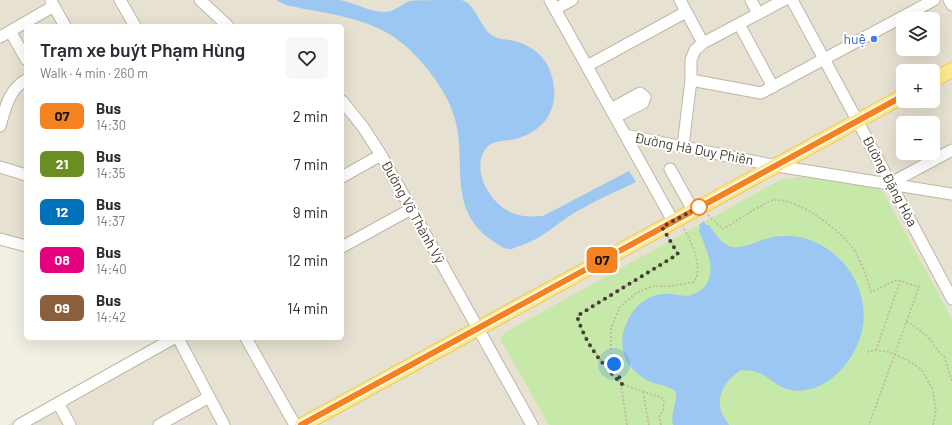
<!DOCTYPE html>
<html lang="en">
<head>
<meta charset="utf-8">
<style>
	body { margin:0; font-family:Barlow,sans-serif; background:#f7f7f7; color:#2b2b33; height:100vh; display:flex; flex-direction:column; font-size:15px; white-space:nowrap }
	* { box-sizing:border-box; margin:0 }
	p { font-size:13px; color:#7c7c81 }
	.icon { flex:none; width:22px; height:22px; fill:none; stroke:currentColor; stroke-width:2; stroke-linecap:round; stroke-linejoin:round }
	.map { position:relative; flex:1; overflow:hidden }
	.details { position:absolute; left:24px; top:24px; width:320px; height:316px; display:flex; flex-direction:column; background:#fff; border-radius:6px; box-shadow:0 4px 16px #0002 }
	.details>* { flex:none }
	.badge { padding:0 8px; border-radius:6px; font-size:14px; line-height:26px }
	.controls { position:absolute; left:896px; top:12px; display:grid; gap:8px }
	.controls a { display:grid; place-items:center; width:44px; height:44px; border-radius:6px; background:#fff; box-shadow:0 4px 16px #0002; font-size:20px }
	.you { position:absolute; width:20px; height:20px; margin:-10px; border:3px solid #fff; border-radius:50%; background:#1a73e8; box-shadow:0 0 0 6px #1a73e833 }
	.map>.badge { position:absolute; translate:-50% -50%; box-shadow:0 0 0 2px #fff }
	.round { display:grid; place-items:center; flex:none; width:42px; height:42px; border-radius:6px; background:#f7f7f7 }
	.headline { display:flex; align-items:center; justify-content:space-between; height:68px; padding:0 16px }
	h1 { font-size:19px; font-weight:600; line-height:30px }
	ul { padding:0; list-style:none }
	li { display:flex; align-items:center; gap:12px; height:48px; padding:0 16px }
	li div { flex:1 }
	li b { display:block; font-size:15px }
	li em { font-style:normal }
	li .badge { min-width:44px; font-weight:700; text-align:center }
	.map>svg:first-child { display:block }
</style>
</head>
<body>
<div class="map">
<svg width="952" height="425" viewBox="0 0 952 425">
	<rect width="100%" height="100%" fill="#f2efe3"/>
	<path fill="#e6e1d1" fill-rule="evenodd" d="M0,0H952V425H7L164,338H342V26H26V252L0,244ZM903,19H933V49H903ZM903,71H933V101H903ZM903,123H933V153H903Z"/>
	<path fill="#c6e9a9" d="M805,176L872,186L883,192L952,319V425H549L500,339L504,333L780,180Z"/>
	<path fill="#9bc7f2" d="M276,0C295,0 320,0 339,0C354,2 371,13 386,12C396,11 401,4 410,1C414,0 455,0 461,0C477,3 480,31 495,37C499,39 505,39 509,40C525,42 541,52 548,66C563,99 551,130 515,139C507,141 493,140 487,147C470,167 488,200 508,211C520,217 530,217 543,216L629,171L636,182C615,192 594,201 574,213C555,225 543,238 520,246C517,246 514,248 512,249C504,250 496,243 490,239C446,207 468,159 454,116C446,90 428,68 409,49C374,16 329,15 286,5Z
		M704,221L706,225H709C715,233 722,245 732,247C744,249 758,240 770,238C776,236 783,236 788,236C838,237 876,291 860,338C854,355 845,368 831,379C818,389 798,395 782,387C774,384 768,376 759,373C754,370 747,371 741,370C727,379 716,393 721,411C722,415 727,421 729,425H673C670,413 677,405 676,392C668,385 658,385 648,381C641,377 635,372 630,366C623,357 621,345 623,334C628,314 641,296 663,294C671,293 679,296 687,296C692,295 697,293 701,290C720,274 706,249 699,231L700,228L699,225Z"/>
	<g fill="none" stroke-linecap="round" stroke-linejoin="round">
		<g stroke="#beb7a5" stroke-width="13">
			<path id="minor" d="M120,0L135,26
				M200,0L228,26
				M550,0L673,221
				M680,0L703,43
				M751,0L758,14
				M792,0L857,120L952,299
				M949,0L952,5
				M51,1L65,26
				M555,9L572,0
				M739,24L773,87
				M10,31L26,59
				M0,37L54,6
				M587,66L686,12
				M691,80L761,93L934,0
				M342,101L363,127L381,155L532,425
				M611,109L640,93L645,97L643,103L615,117
				M0,126C5,109 9,89 26,80
				M625,135L777,166L952,194
				M683,146L691,80V60L695,50L703,43L784,0
				M0,167L26,175
				M670,169L693,210
				M342,177L381,155
				M891,183L952,150
				M0,239L26,246
				M342,247L411,209
				M178,338L224,425
				M246,338L295,425
				M58,403L70,425
				M19,425L174,338
				M159,425L209,397"/>
		</g>
		<g stroke="#e8ca5b" stroke-width="16">
			<path id="major" d="M933,80L952,70
				M302,425L903,96"/>
		</g>
		<path stroke="#c0b596" stroke-width="1.5" stroke-dasharray="2 2" stroke-linecap="butt" d="M708,215L723,229C731,224 767,201 773,200C798,198 841,230 854,250C862,263 867,278 871,292L897,280L919,287L869,425
			M906,322L913,325L927,336L940,353L944,356L952,381
			M876,350L900,281
			M867,352L876,350L888,352L905,359L921,369L932,388L936,409L933,425
			M643,392L649,425
			M627,425L621,384L611,373L592,348L582,331L577,316L678,254L668,237
			M661,425L659,417L663,410L664,400L660,397L621,384L611,354V328L620,307L636,293L653,286H671L694,282C704,266 691,242 683,227"/>
		<use href="#minor" stroke="#fff" stroke-width="11"/>
		<use href="#major" stroke="#ffe98f" stroke-width="14"/>
	</g>
	<g fill="none" stroke-linecap="round" stroke-linejoin="round">
		<g stroke="#fff" stroke-width="9">
			<path id="line" d="M301,425L903,96"/>
		</g>
		<use href="#line" stroke="#f58220" stroke-width="6"/>
		<path stroke="#443f33" stroke-width="4" stroke-dasharray="0 7.2" d="M614,364L622,384C602,365 585,343 577,316L678,254L662,227L701,206L699,207"/>
	</g>
	<circle fill="#3f7fe0" stroke="#fff" stroke-width="1.5" cx="874" cy="39" r="4"/>
	<circle fill="#fff" stroke="#f58220" stroke-width="2" cx="699" cy="207" r="8"/>
	<g text-anchor="middle" stroke-width="4" stroke-linejoin="round" paint-order="stroke">
		<g font-size="14" fill="#366cbe" stroke="#fff" text-anchor="end">
			<text x="866" y="44">huệ</text>
		</g>
		<g font-size="14" fill="#443f33" stroke="#fff">
			<text transform="translate(694 149) rotate(11)" y="5">Đường Hà Duy Phiên</text>
			<text transform="translate(890 181) rotate(62)" y="5">Đường Đặng Hòa</text>
			<text transform="translate(413 212) rotate(61)" y="5">Đường Võ Thành Vỹ</text>
		</g>
	</g>
</svg>
<div class="controls">
<a><svg class="icon" aria-label="layers" viewBox="0 0 24 24"><path d="M12 4l9 5-9 5-9-5zM3 14l9 5 9-5"/></svg></a>
<a>+</a>
<a>−</a>
</div>
<div class="you" style="left:614px;top:364px"></div>
<b class="badge" style="left:602px;top:260px;background:#f58220;color:#111">07</b>
<section class="details">
<div class="headline"><div><h1>Trạm xe buýt Phạm Hùng</h1><p>Walk · 4 min · 260 m</p></div><a class="round"><svg class="icon" aria-label="heart" viewBox="0 0 24 24"><path d="M12 20l-8-8c-3-5 5-10 8-4 3-6 11-1 8 4z"/></svg></a></div>
<ul>
<li><span class="badge" style="background:#f58220;color:#111">07</span><div><b>Bus</b><p>14:30</p></div><em>2 min</em></li>
<li><span class="badge" style="background:#6b8e23;color:#fff">21</span><div><b>Bus</b><p>14:35</p></div><em>7 min</em></li>
<li><span class="badge" style="background:#0072bc;color:#fff">12</span><div><b>Bus</b><p>14:37</p></div><em>9 min</em></li>
<li><span class="badge" style="background:#e6007e;color:#fff">08</span><div><b>Bus</b><p>14:40</p></div><em>12 min</em></li>
<li><span class="badge" style="background:#8b5e3c;color:#fff">09</span><div><b>Bus</b><p>14:42</p></div><em>14 min</em></li>
</ul>
</section>
</div>
</body>
</html>
